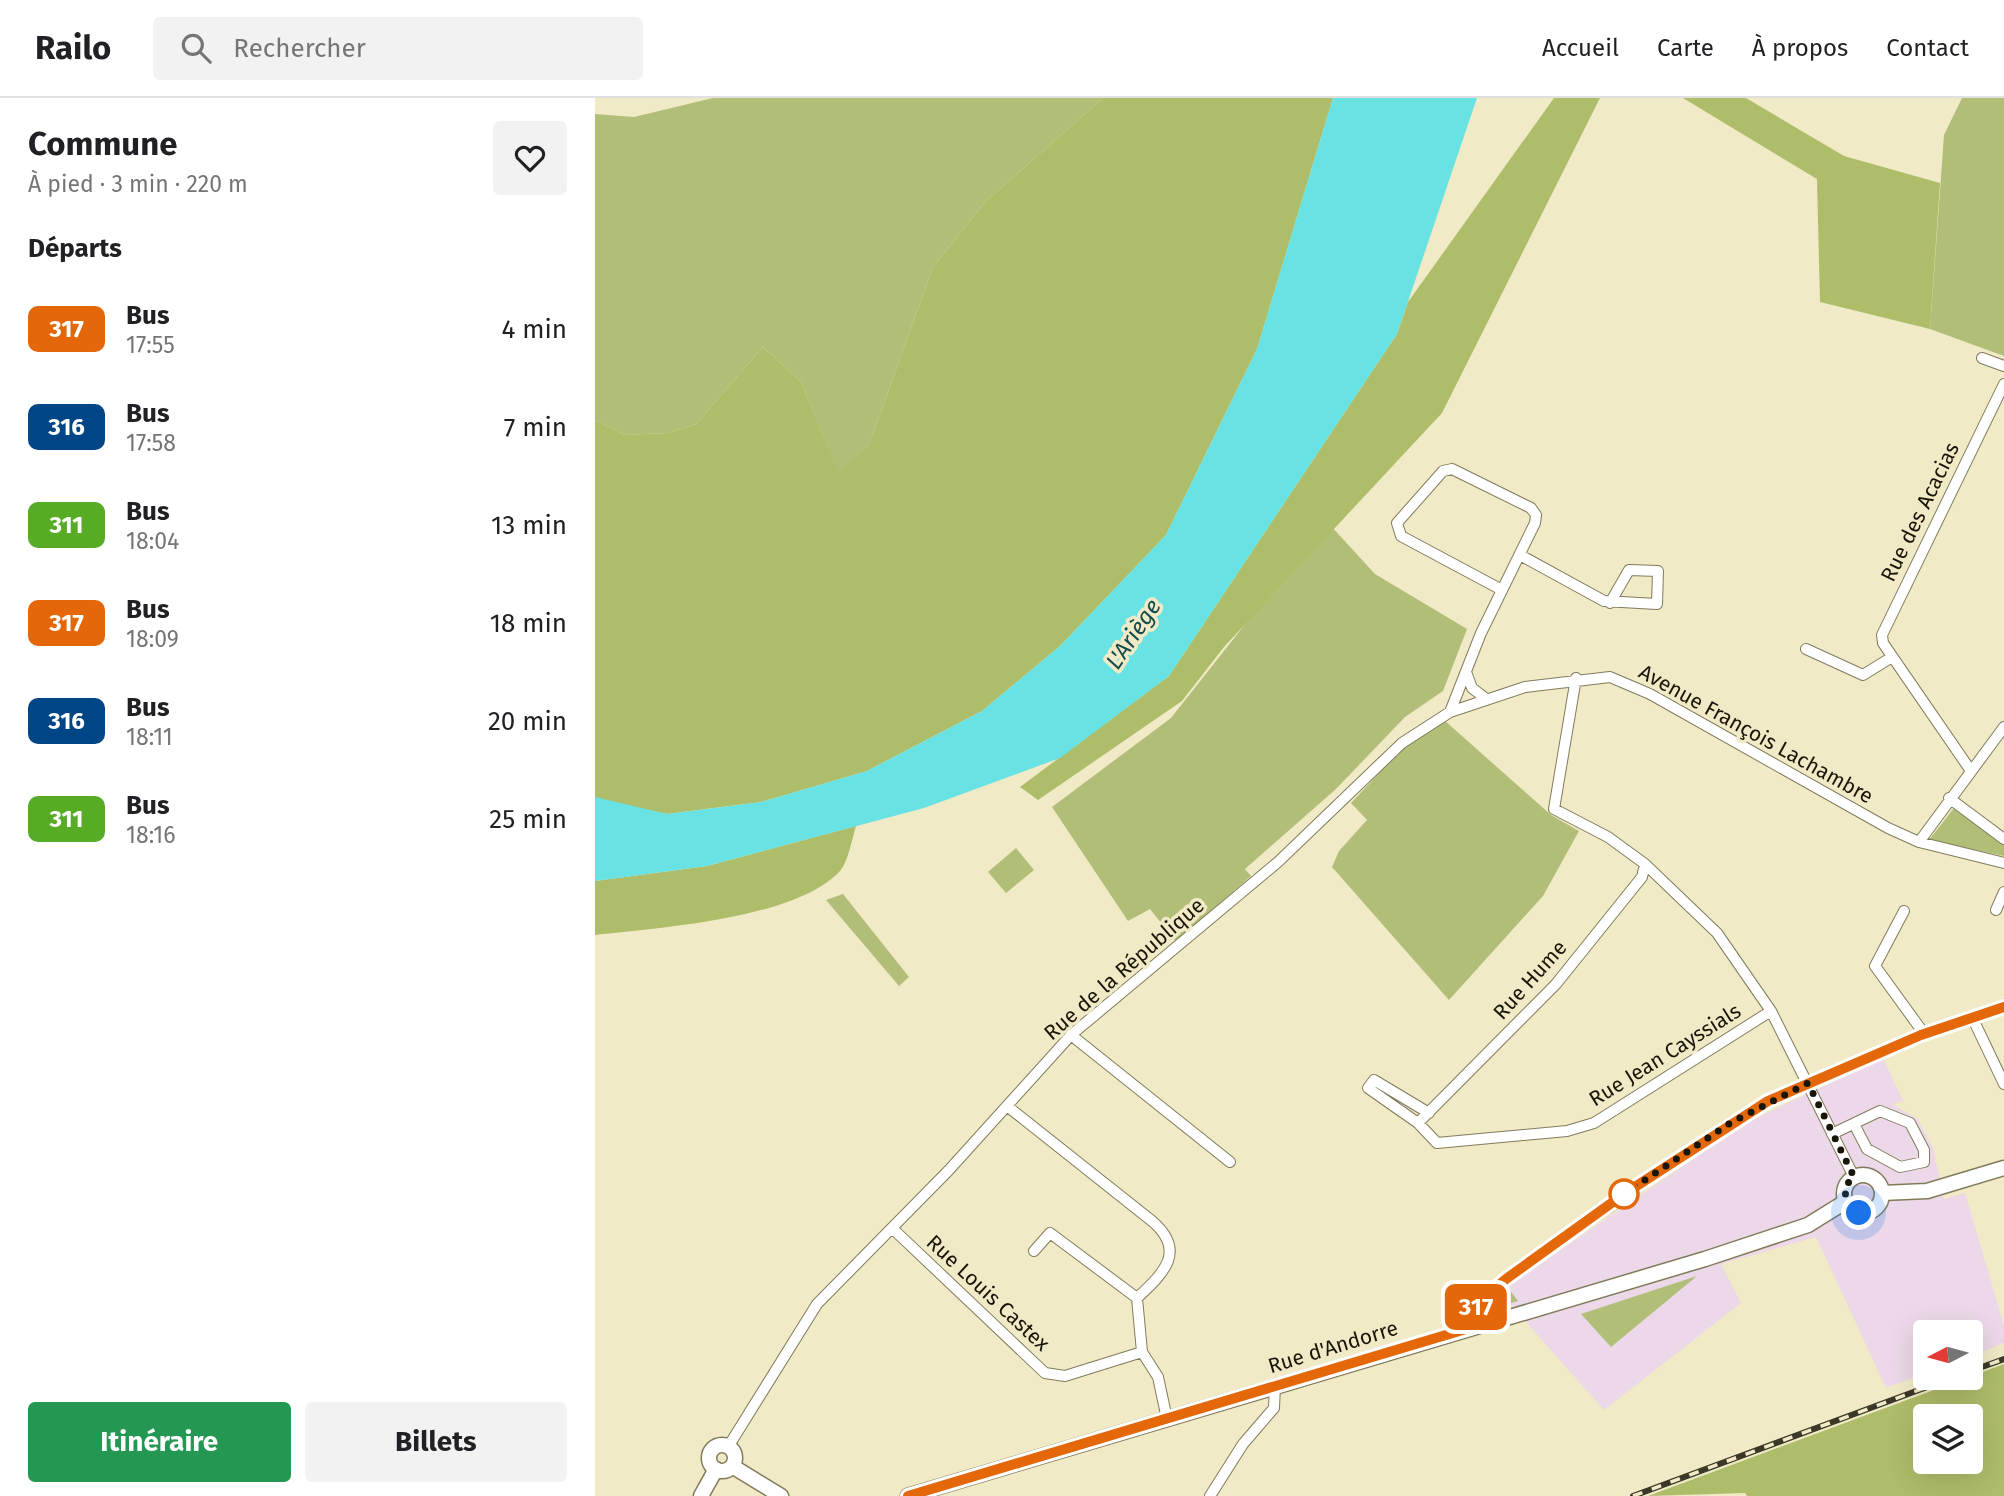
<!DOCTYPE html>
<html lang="fr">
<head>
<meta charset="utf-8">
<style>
	body { margin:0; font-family:"Fira Sans",sans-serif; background:#f2f2f2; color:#202124; height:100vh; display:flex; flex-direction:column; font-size:26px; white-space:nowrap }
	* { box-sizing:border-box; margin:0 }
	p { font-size:23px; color:#757577 }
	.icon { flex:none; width:38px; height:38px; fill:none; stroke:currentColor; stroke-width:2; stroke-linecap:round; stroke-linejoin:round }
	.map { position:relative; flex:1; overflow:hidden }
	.side { display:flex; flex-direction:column; background:#fff; width:595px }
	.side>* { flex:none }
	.badge { padding:0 14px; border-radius:10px; font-size:24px; line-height:46px }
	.needle { width:46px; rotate:264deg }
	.controls { position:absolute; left:1318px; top:1222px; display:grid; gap:14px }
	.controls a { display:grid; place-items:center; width:70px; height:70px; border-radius:7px; background:#fff; box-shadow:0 7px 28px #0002; font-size:35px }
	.you { position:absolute; width:35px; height:35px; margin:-18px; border:5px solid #fff; border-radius:50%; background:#1a73e8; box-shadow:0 0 0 10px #1a73e833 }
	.map>.badge { position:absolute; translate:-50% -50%; box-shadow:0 0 0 4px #fff }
	h2 { padding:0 28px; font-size:26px; line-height:63px }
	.round { display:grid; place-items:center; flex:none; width:74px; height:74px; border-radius:7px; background:#f2f2f2 }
	.summary { display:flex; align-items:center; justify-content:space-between; height:119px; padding:0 28px }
	h1 { font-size:33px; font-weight:700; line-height:52px }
	.action { display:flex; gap:14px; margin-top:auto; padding:14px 28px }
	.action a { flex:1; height:80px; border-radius:7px; background:#249752; color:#fff; font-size:28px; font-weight:700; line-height:80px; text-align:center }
	.action a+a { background:#f2f2f2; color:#202124 }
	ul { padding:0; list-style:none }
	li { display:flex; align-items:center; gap:21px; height:98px; padding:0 28px }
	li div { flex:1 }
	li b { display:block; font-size:26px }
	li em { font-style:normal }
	li .badge { min-width:77px; font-weight:700; text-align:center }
	header { display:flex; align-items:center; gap:42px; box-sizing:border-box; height:98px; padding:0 35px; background:#fff; border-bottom:2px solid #e0e0e0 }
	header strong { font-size:33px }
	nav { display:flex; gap:38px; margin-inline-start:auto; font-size:24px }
	.search { width:490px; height:63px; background:#f2f2f2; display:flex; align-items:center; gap:18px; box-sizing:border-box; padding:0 24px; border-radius:7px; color:#757577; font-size:26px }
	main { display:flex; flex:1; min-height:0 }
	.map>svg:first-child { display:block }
</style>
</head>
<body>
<header>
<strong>Railo</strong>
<div class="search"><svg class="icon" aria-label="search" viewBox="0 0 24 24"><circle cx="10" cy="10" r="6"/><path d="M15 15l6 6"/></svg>Rechercher</div>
<nav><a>Accueil</a><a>Carte</a><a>À propos</a><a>Contact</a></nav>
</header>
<main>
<section class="side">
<div class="summary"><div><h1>Commune</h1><p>À pied · 3 min · 220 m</p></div><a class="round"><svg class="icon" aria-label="heart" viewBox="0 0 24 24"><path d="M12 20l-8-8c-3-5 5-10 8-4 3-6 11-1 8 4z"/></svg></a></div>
<h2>Départs</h2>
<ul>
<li><span class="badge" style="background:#e46809;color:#fff">317</span><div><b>Bus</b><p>17:55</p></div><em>4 min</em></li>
<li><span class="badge" style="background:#004687;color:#fff">316</span><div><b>Bus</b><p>17:58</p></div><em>7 min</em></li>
<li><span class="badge" style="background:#58ac25;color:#fff">311</span><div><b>Bus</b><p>18:04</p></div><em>13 min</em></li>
<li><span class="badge" style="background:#e46809;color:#fff">317</span><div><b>Bus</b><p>18:09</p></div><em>18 min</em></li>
<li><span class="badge" style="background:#004687;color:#fff">316</span><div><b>Bus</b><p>18:11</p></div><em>20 min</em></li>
<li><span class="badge" style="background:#58ac25;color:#fff">311</span><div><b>Bus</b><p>18:16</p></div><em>25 min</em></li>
</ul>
<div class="action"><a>Itinéraire</a><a>Billets</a></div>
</section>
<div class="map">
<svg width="1409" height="1398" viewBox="0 0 1409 1398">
	<rect width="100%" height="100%" fill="#f1eac7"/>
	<path fill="#ecd8e8" d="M1288,960L1308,1003L1297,1006L1323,1021L1338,1050L1349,1101L1370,1095L1409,1228V1245L1376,1258V1234H1330V1275L1291,1290L1221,1139L1126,1166L1146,1205L1009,1312L904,1194L1151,1025Z"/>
	<path fill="#b1be77" d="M118,0H508L390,104L338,169L274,347L243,375L206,284L168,249L101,326L73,335L29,337L0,322V16L39,19Z
		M1367,0H1409V258L1335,231L1349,37Z
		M735,427L780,476L872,531L848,593L810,619L741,691L650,771L656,778L581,844L555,811L533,823L457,709L576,620L674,496Z
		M849,622L956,717L984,733L948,798L854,902L737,769L744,753L772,722L756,705L806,652Z
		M1359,710L1409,745V758L1334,742Z
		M421,750L439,772L411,795L393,774Z
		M248,796L314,879L304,888L231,802Z
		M1102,1178L1016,1249L986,1216Z
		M913,1190L923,1203L902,1209L899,1204Z"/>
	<path fill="#aebd6a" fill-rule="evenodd" d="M508,0H738L662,251L571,437L465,548L387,613L272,673L166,704L72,716L3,702L0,699V322L29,337L73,335L101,326L168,249L206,284L243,374L274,347L338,169L390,104Z
		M959,0H1005L847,315L629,549L587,603L443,702L425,689L574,578L802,236L813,204Z
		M1088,0H1151L1249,58L1345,85L1335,231L1225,204L1222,81Z
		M261,728C257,741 253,764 245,773C201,821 63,830 0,837V783L112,768Z
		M1409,1266V1398H1152L1150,1395L1053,1398ZM1330,1318H1376V1363H1330Z"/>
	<path fill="#69e2e4" d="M738,0H882L802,236L574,578L465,660L329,710L112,768L0,783V699L72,716L166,704L272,673L387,613L465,548L571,437L662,251Z"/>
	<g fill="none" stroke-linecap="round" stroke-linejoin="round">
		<g stroke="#827b5b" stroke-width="12">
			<path id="street" d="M1387,260L1409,268
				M925,457L1009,503L1062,506L1063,473L1034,472L1015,505
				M1211,551L1268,577L1297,559
				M871,574L877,590L890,600
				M981,580L959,711L1013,739L1050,766L1122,835L1176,913L1259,1079
				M855,614L886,535L940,425L941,417L936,410L857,371L848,373L802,425L806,438L907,492
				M1376,673L1288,545L1287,537L1409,286
				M1354,700L1409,741
				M1324,744L1409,629
				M1401,812L1409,794
				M1309,813L1280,868L1325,930L1326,937
				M1377,919L1409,986
				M476,937L635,1064
				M412,1008L557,1123C592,1153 569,1175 542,1200L547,1254L563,1279L572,1321
				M834,1015L779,982L773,990L823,1025L842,1045L972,1033L999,1025L1176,913
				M823,1025L961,886L1047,779L1050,766
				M1237,1036L1285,1013L1315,1025L1329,1052V1064L1305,1069L1272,1051L1259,1026
				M298,1131L450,1275L470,1278L547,1254
				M439,1153L455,1135L542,1200
				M881,1228L883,1205L911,1181L1137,1024C1222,975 1316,940 1409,909
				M133,1349L222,1206L354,1072L476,937L683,764L807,645L855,614L930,589L1015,579L1055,596L1293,730L1324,744L1409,765
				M615,1398L648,1346L679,1310L680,1288"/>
		</g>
		<g stroke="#827b5b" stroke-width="17">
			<path id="secondary" d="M1249 1096a19 19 0 1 1 38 0a19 19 0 1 1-38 0Z
				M1287,1095L1332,1093L1409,1070
				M114 1360a13 13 0 1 1 26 0a13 13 0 1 1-26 0Z
				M137,1368L186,1398
				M106,1398L121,1371
				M313,1398L1110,1161L1213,1127L1250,1104"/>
		</g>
		<use href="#street" stroke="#fff" stroke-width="10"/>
		<use href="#secondary" stroke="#fff" stroke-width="14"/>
		<g stroke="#3b3827" stroke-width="6">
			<path id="rail" d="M1376,1273L1409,1261
				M1038,1398L1359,1279"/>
		</g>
		<use href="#rail" stroke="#f1eac7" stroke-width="3.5" stroke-dasharray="10" stroke-linecap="butt"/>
	</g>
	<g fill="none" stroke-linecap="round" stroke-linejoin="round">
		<g stroke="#fff" stroke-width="16">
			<path id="line" d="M313,1398L881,1228L883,1205L911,1181L1029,1096L1173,1003L1326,937L1409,909"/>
		</g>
		<use href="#line" stroke="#e46809" stroke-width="10"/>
		<path stroke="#191609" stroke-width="7" stroke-dasharray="0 12.6" d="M1029,1096L1137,1024L1213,985L1259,1079L1251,1087L1250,1104L1264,1115"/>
	</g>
	<circle fill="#fff" stroke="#e46809" stroke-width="3.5" cx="1029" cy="1096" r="14"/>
	<g text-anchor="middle" stroke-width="7" stroke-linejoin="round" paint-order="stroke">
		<g font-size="21" fill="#191609" stroke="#f1eac7">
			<text transform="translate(1325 414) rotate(-64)" y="7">Rue des Acacias</text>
			<text transform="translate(1161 636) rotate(29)" y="7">Avenue François Lachambre</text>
			<text transform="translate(529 871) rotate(-41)" y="7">Rue de la République</text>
			<text transform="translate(935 882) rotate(-48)" y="7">Rue Hume</text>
			<text transform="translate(1070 957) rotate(-32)" y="7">Rue Jean Cayssials</text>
			<text transform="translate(393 1195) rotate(43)" y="7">Rue Louis Castex</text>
			<text transform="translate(738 1249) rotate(-17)" y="7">Rue d'Andorre</text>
		</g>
		<g font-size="23" font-style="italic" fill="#144b4c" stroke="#f1eac7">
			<text transform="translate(538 536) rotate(-56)" y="8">L'Ariège</text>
		</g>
	</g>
</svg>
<div class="controls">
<a><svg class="needle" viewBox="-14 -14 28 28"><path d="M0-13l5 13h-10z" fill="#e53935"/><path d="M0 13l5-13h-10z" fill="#757577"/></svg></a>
<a><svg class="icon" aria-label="layers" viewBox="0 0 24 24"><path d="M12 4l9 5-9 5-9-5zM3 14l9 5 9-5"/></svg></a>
</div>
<div class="you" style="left:1264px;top:1115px"></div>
<b class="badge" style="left:881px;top:1209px;background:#e46809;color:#fff">317</b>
</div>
</main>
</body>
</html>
